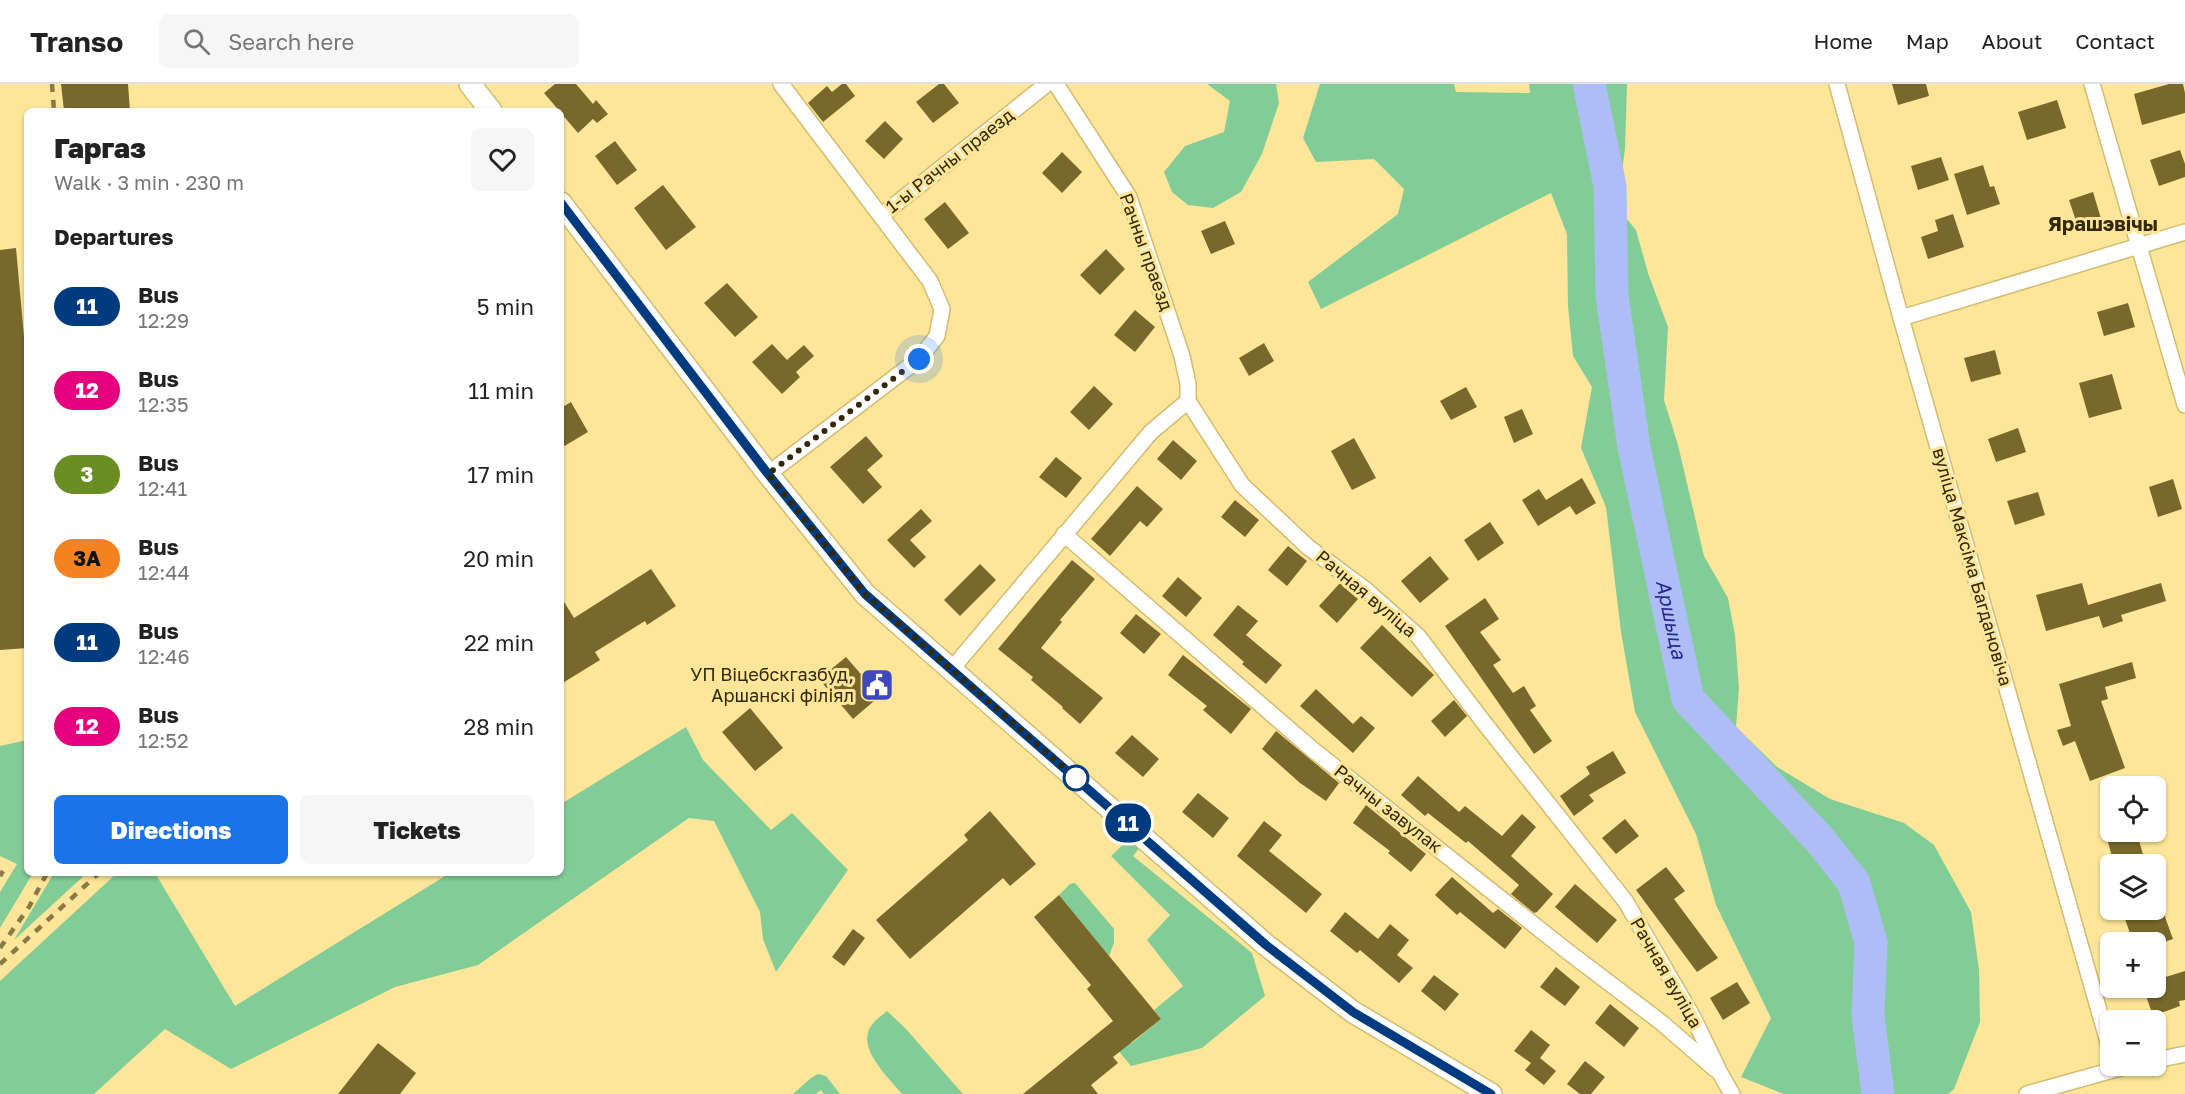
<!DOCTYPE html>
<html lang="en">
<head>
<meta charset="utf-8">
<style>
	body { margin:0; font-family:"Golos Text",sans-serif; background:#f6f6f6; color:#222; height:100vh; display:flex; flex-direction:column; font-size:22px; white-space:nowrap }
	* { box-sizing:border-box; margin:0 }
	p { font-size:20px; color:#767676 }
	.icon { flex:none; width:33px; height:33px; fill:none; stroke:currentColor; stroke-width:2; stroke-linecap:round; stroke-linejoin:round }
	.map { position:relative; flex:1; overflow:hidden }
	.side { position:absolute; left:24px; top:24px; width:540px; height:768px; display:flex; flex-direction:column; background:#fff; border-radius:9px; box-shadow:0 2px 4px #0004 }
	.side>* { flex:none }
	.badge { padding:0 12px; border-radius:20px; font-size:21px; line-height:39px }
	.buttons { position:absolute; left:2100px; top:692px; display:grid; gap:12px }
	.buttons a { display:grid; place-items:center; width:66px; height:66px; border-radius:9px; background:#fff; box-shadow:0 2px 4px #0004; font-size:30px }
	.you { position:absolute; width:30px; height:30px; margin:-15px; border:4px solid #fff; border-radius:50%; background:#1a73e8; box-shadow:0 0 0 9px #1a73e833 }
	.map>.badge { position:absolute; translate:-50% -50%; box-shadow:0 0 0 3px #fff }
	h2 { padding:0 30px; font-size:22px; line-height:54px }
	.round { display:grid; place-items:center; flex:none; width:63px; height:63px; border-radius:9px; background:#f6f6f6 }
	.summary { display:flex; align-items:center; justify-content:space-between; height:102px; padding:0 30px }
	h1 { font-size:28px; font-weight:800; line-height:45px }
	.cta { display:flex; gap:12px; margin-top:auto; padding:12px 30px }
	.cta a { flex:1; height:69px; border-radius:9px; background:#1a73e8; color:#fff; font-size:24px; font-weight:800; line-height:69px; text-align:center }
	.cta a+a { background:#f6f6f6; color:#222 }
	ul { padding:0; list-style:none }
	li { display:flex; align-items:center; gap:18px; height:84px; padding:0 30px }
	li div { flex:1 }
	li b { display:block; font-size:22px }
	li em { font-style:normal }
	li .badge { min-width:66px; font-weight:700; text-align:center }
	header { display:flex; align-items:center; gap:36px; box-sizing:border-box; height:84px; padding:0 30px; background:#fff; border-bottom:2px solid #e0e0e0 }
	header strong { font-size:28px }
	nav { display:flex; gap:33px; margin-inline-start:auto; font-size:21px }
	.search { width:420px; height:54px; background:#f6f6f6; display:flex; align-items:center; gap:15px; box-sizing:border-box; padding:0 21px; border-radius:9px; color:#767676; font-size:22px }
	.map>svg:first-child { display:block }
</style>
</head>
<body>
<header>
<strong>Transo</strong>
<div class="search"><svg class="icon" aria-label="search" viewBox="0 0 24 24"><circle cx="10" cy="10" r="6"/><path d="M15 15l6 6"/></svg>Search here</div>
<nav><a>Home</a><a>Map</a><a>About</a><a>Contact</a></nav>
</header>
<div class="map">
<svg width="2185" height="1010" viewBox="0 0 2185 1010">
	<rect width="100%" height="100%" fill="#fde699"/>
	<path fill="#81cc97" d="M1207,0H1276L1279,19L1262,70L1241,108L1213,124L1188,121L1172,108L1164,88L1185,62L1224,48L1230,17Z
		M1320,0H1454L1456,8L1530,9L1529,0H1627L1625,65L1617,123L1636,146L1648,189L1668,243L1664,316L1678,361L1704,472L1728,514L1735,551L1739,604L1736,643L1777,683L1830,715L1904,739L1934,761L1971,828L1979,886L1980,938L1954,1005L1948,1010H1784L1741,993L1771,934L1716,821L1696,750L1635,628L1621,548L1606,423L1581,364L1592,303L1573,272L1568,222L1567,150L1551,109L1321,225L1308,198L1398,130L1404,105L1374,75L1316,78L1303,54Z
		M686,643L703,676L771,746L792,729L848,786L776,888L763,855L760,828L714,737L689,734L478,881L395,903L231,985L165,945L94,1010H0V897L117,789H155L235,922L450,789H561V720Z
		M27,656V789H33L0,844V808L17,780L0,772V662Z
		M1130,754L1140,763L1133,772L1252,869L1265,912L1202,964L1131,982L1108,954L1132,959L1161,935L1154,926L1183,902L1147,856L1170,831L1111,772Z
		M54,789H87L14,856Z
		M1075,799L1114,845V859L1109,872L1059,811L1070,800Z
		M887,927L906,945L963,1010H902C889,994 862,969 868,949C870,939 880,933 887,927Z
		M818,990L826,992L840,1010H824L821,1006L816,1010H793L811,994Z"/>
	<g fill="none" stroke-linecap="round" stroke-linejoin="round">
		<path stroke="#aebdf6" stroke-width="33" id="s1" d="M1589,0L1610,102L1612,212L1634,363L1688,615L1820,756L1854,799L1871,859L1868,932L1878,1010"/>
	</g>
	<path fill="#79682b" d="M61,0H128L130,27H64Z
		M555,0H576L593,20L596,16L608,30L597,39L593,35L578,49L544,9Z
		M842,0H846L855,12L823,38L808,19L827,2L832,8Z
		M939,0H944L959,19L933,39L916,18Z
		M1892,0H1926L1929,12L1898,21Z
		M2169,0H2183L2185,9V29L2142,41L2134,10Z
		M2057,16L2066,44L2027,56L2018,28Z
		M885,37L903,55L884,75L865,57Z
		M615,57L637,86L617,101L595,72Z
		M2180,66L2185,80V93L2159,102L2150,76Z
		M1062,68L1082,88L1062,109L1042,89Z
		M1941,73L1949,96L1918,106L1911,82Z
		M1983,81L1990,103L1994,102L2000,120L1967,131L1954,90Z
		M663,101L696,143L666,166L634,124Z
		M2093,108L2102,138L2079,146L2069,116Z
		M945,118L969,149L948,165L924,135Z
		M1953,130L1964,163L1928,175L1921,153L1938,147L1935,136Z
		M1225,137L1235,160L1211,170L1201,147Z
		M16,164L27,286V564L0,566V166Z
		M1106,165L1125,185L1100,211L1080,191Z
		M727,199L758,233L735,253L704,219Z
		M2128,219L2135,243L2104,252L2097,228Z
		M1135,226L1155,243L1135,268L1114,251Z
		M1264,259L1274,277L1249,292L1239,274Z
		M772,260L787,276L804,261L814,272L796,288L800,293L782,310L752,278Z
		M1995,266L2001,290L1971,298L1964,274Z
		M2112,290L2122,325L2089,334L2079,299Z
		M1094,302L1113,320L1089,346L1070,328Z
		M1466,303L1477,323L1451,336L1440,317Z
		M571,318L588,348L561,364V324Z
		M1522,325L1533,350L1514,359L1504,333Z
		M2018,344L2026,368L1996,378L1988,355Z
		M866,352L883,372L867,386L882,403L863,420L830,383Z
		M1354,354L1376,394L1352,406L1331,367Z
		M1173,356L1197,377L1181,396L1157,375Z
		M1056,373L1082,394L1066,414L1039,393Z
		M1582,394L1596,419L1576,431L1570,422L1538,442L1522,416L1539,405L1546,416Z
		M2173,395L2182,425L2158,433L2149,403Z
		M1137,402L1163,425L1147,443L1140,437L1110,472L1091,455Z
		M2038,408L2045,431L2015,441L2007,417Z
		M1235,416L1259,436L1245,453L1221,433Z
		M921,425L932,437L910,456L926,473L914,484L887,456Z
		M1490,438L1504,459L1478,477L1464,456Z
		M1288,462L1307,477L1287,502L1268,486Z
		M1430,472L1449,495L1420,519L1401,497Z
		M1072,476L1095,495L1060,536L1062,538L1041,564L1103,614L1080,640L1062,624L1063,623L1031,596L1033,593L998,565Z
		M980,480L996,496L960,532L944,516Z
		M651,485L676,522L647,541L645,537L595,568L600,576L561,600V513L574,534Z
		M1178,493L1202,514L1186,533L1162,512Z
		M1340,499L1358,515L1337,539L1319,522Z
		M2082,499L2088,521L2161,499L2166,517L2121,531L2123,537L2103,544L2099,532L2046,547L2036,511Z
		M1485,514L1499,535L1480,548L1501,576L1493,581L1513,609L1524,602L1536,622L1530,626L1552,657L1534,670L1445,542Z
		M1238,521L1258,537L1246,551L1282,581L1266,600L1242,580L1244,578L1213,551Z
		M1136,530L1161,550L1144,570L1120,549Z
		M1382,541L1434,591L1412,613L1360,564Z
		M1183,571L1251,625L1231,650L1203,626L1207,622L1168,591Z
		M846,573L880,612L853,635L819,595Z
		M2132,578L2136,594L2105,603L2108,615L2101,617L2125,684L2090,697L2075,657L2063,662L2057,646L2071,642L2059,600Z
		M1316,605L1353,640L1361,632L1375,644L1353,669L1300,622Z
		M1454,616L1467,632L1445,653L1431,637Z
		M750,624L783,664L755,687L722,648Z
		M1276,647L1339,699L1326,717L1300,699L1262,665Z
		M1132,651L1159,675L1143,693L1115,669Z
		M1613,667L1626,689L1589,711L1594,717L1574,732L1560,712L1590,690L1586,683Z
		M1418,692L1459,728L1465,722L1502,752L1522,730L1536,743L1511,772L1553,810L1537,828L1534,829L1511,810L1519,801L1468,757L1466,759L1428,729L1425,732L1401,711Z
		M1198,709L1229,734L1213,754L1182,728Z
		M1366,721L1426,770L1411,788L1388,769L1390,767L1353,739Z
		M990,727L1036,780L1010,802L1003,794L910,875L876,836L968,756L964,751Z
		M1625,735L1639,752L1616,770L1602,754Z
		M1264,737L1282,751L1269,767L1322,810L1306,829L1237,772Z
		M2137,750L2146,780H2114L2108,758Z
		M1666,783L1685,807L1674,815L1718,874L1697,888L1636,806Z
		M1452,793L1493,829L1498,825L1522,844L1505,865L1460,828L1457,831L1435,811Z
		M1575,800L1617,836L1597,859L1555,823Z
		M1059,811L1161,935L1113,973L1118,979L1091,1001L1098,1010H1023L1113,937L1087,905L1091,901L1034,833Z
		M2161,822L2173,855L2156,861V858H2133L2125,835Z
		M1345,828L1378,855L1390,840L1409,856L1397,871L1413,884L1399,899L1360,866L1357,869L1330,847Z
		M853,845L865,854L844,882L832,873Z
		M1556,883L1580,903L1565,922L1540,903Z
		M2185,887V916L2179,917L2180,922L2153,932L2143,903H2156V896Z
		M1434,891L1459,910L1445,927L1421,907Z
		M1737,898L1750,919L1723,936L1710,914Z
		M1610,920L1639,944L1624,963L1595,939Z
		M1531,946L1550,961L1540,974L1556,987L1544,1001L1525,986L1531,979L1514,967Z
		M378,959L416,989L400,1010H338Z
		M1585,977L1605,993L1591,1010H1580L1567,1000Z"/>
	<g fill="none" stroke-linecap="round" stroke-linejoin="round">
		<g stroke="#d3bc70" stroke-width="18">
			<path id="street" d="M1056,0L1129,113L1182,272L1188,300V317
				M1837,0L1901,234L2110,965
				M2092,0L2185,321
				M882,131L1047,0
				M1901,234L2185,148
				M768,390L919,275L937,252L942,225L930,197L781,0
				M1064,450L1312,665L1567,867L1662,939L1715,985
				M951,586L1151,348L1188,317L1242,401L1308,463L1366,506L1418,552L1485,640L1626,818L1693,933L1720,989L1732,1010
				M2156,976L2185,970
				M2027,1010L2131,981"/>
		</g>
		<g stroke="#d3bc70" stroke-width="24">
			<path id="secondary" d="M470,0L491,27
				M561,119L768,390L865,510L1266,861L1353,928L1491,1010"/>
		</g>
		<use href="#street" stroke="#fff" stroke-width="15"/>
		<use href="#secondary" stroke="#fff" stroke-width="21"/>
		<path stroke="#897946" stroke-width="4.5" stroke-dasharray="8 8" stroke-linecap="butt" d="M52,0L54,27
			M0,792L3,787
			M0,864L29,823L47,789
			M0,880L99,789"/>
	</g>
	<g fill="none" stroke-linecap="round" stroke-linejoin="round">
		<g stroke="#fff" stroke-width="14">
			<path id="line" d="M561,119L768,390L865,510L1266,861L1353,928L1491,1010"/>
		</g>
		<use href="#line" stroke="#003b80" stroke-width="9"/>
		<path stroke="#332909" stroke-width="6" stroke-dasharray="0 10.8" d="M919,275L768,390L865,510L1076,694"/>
	</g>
	<defs>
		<g id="civic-square" transform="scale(1.725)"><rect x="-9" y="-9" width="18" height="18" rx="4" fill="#3c48bc" stroke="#fde699"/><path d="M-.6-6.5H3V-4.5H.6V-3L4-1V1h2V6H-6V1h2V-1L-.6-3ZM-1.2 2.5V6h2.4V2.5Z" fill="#fff"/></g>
	</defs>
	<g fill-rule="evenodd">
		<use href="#civic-square" x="877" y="601"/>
	</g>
	<circle fill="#fff" stroke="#003b80" stroke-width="3" cx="1076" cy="694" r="12"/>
	<g text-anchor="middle" stroke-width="6" stroke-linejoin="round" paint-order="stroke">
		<g font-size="18" fill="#332909" stroke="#fde699">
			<text transform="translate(950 77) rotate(-38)" y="6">1-ы Рачны праезд</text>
			<text transform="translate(1146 168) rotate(70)" y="6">Рачны праезд</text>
			<text transform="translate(1972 483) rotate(74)" y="6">вуліца Максіма Багдановіча</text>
			<text transform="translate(1366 510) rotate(40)" y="6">Рачная вуліца</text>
			<text transform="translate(1388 725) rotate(38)" y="6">Рачны завулак</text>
			<text transform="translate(1666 889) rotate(60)" y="6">Рачная вуліца</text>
		</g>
		<g font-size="18" fill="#332909" stroke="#fde699" text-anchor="end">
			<text x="854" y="597">УП Віцебскгазбуд,<tspan x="854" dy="21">Аршанскі філіял</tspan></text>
		</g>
		<g font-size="20" font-weight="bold" fill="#332909" stroke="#fde699">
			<text x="2103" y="147">Ярашэвічы</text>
		</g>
		<g font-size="20" font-style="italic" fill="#252891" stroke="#fde699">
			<text dy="7" stroke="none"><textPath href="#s1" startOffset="543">Аршыца</textPath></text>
		</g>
	</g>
</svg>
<div class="buttons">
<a><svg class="icon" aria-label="locate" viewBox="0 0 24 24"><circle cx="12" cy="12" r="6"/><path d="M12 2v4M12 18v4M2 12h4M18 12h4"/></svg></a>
<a><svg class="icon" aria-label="layers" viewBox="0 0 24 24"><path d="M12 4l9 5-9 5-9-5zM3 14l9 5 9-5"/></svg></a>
<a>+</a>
<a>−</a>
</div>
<div class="you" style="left:919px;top:275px"></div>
<b class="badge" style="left:1128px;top:739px;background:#003b80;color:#fff">11</b>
<section class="side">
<div class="summary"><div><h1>Гаргаз</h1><p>Walk · 3 min · 230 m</p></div><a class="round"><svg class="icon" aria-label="heart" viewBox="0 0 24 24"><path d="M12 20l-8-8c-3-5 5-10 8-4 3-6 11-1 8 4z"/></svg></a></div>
<h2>Departures</h2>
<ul>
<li><span class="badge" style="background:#003b80;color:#fff">11</span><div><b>Bus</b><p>12:29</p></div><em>5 min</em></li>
<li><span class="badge" style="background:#e6007e;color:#fff">12</span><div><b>Bus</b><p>12:35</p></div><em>11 min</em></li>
<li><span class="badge" style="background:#6b8e23;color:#fff">3</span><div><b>Bus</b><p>12:41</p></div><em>17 min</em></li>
<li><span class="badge" style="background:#f58220;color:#111">3А</span><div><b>Bus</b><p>12:44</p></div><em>20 min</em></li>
<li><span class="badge" style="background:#003b80;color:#fff">11</span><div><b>Bus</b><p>12:46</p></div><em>22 min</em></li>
<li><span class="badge" style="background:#e6007e;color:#fff">12</span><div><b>Bus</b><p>12:52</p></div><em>28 min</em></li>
</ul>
<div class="cta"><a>Directions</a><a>Tickets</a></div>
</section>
</div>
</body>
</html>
